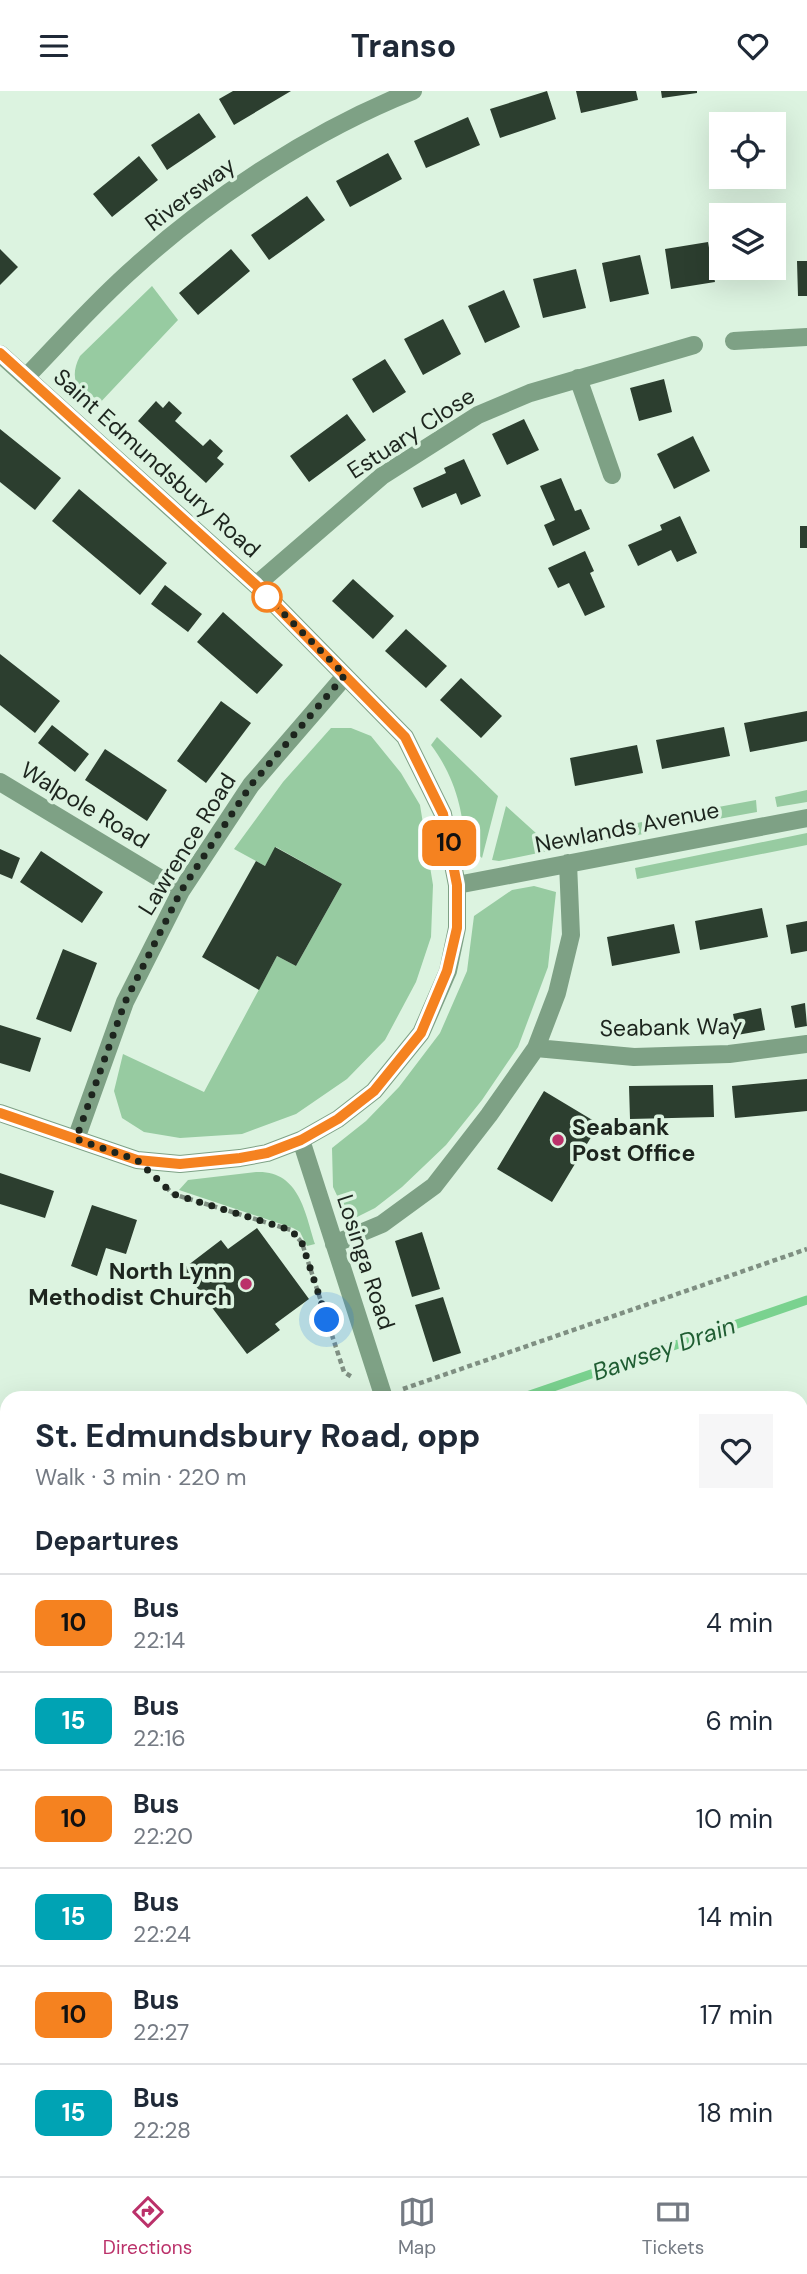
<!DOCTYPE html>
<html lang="en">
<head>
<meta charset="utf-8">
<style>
	body { margin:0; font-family:"DM Sans",sans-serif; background:#f6f6f7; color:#1f2937; height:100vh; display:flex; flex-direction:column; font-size:26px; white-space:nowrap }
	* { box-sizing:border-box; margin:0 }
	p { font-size:23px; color:#747a83 }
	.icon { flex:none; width:38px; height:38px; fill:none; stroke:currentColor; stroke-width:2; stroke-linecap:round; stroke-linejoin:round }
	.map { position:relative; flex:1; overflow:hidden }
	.side { position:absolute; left:0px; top:1300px; width:808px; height:786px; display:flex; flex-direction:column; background:#fff; border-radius:21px 21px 0 0; box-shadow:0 7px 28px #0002 }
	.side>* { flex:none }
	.badge { padding:0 14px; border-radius:10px; font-size:24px; line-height:46px }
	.controls { position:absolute; left:709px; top:21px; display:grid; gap:14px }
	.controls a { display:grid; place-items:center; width:77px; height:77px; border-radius:0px; background:#fff; box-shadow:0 7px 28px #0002; font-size:35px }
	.you { position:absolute; width:35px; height:35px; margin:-18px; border:5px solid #fff; border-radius:50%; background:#1a73e8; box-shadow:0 0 0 10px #1a73e833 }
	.map>.badge { position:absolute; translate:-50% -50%; box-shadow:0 0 0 4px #fff }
	h2 { padding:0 35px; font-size:26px; line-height:63px }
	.round { display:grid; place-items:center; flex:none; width:74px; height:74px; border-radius:0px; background:#f6f6f7 }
	.summary { display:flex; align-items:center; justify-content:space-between; height:119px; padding:0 35px }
	h1 { font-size:33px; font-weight:700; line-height:52px }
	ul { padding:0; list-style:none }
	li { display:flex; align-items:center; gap:21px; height:98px; padding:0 35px; border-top:2px solid #e0e1e3 }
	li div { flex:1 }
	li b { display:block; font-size:26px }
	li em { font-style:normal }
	li .badge { min-width:77px; font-weight:700; text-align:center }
	header { display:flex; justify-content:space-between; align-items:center; height:91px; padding:0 35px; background:#fff; font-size:32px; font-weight:700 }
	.menu { display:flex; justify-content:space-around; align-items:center; height:98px; border-top:2px solid #e0e1e3; background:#fff; font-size:19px; color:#747a83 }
	.menu a { display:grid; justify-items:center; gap:4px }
	.menu .active { color:#bb316a }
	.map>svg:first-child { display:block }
</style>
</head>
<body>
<header><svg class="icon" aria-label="menu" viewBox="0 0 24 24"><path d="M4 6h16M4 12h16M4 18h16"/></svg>Transo<svg class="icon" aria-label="heart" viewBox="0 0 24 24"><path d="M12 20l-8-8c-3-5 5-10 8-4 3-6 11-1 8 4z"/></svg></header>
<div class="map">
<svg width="807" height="2085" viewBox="0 0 807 2085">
	<rect width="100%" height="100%" fill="#dcf3e0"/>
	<path fill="#97cba1" d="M152,195L178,229L96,316C78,301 68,288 80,265Z
		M331,637H351L371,645L401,682L420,714L433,794L431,846L416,891L385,949L347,988L296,1023L242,1043L180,1047L144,1041L122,1027L114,1000L123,963L204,1001L277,865L296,875L342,793L276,756L265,775L234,758L283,691Z
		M437,646L498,705L482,767C462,749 465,737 459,713C454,692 444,671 431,654Z
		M807,699V711L777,716L775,706Z
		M756,709L757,721L707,730L702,719Z
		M506,715L548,753V760L499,770L492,769Z
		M642,731L643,743L580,756L578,744Z
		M807,742V754L637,788L635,777Z
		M534,795L556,801L548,876L518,956L482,1009L446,1054L402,1096L375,1117L349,1130L333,1096L332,1057L366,1030L399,996L440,942L467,880L474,825L512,799Z
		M256,1081C299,1079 305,1121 315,1153L307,1155L300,1141L293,1137L179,1099L188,1089Z"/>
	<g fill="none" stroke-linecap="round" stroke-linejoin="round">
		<path stroke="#7ad28f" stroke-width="9" d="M521,1307L807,1209
			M0,1491L7,1488"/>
	</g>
	<path fill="#2c3e2f" d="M233,0H291L234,34L219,8Z
		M547,0L556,28L500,47L490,18Z
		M576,0H636L638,9L581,22Z
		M661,0H697V2L662,7Z
		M199,22L216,46L167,79L151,54Z
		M468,26L480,54L426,77L414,50Z
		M388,62L402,88L350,116L336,90Z
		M139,65L158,89L112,126L93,103Z
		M307,105L325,129L269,169L251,144Z
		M774,148H775L779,182L740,187L739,177H774Z
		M708,151L715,191L671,198L665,158Z
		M0,158L18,176L0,194Z
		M231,158L250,180L198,224L179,202Z
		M640,164L649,203L610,211L602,172Z
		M797,170H807V205H798Z
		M576,178L586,217L543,227L533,188Z
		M504,199L520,236L485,252L468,215Z
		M443,228L461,263L423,284L404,248Z
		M385,268L406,301L373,322L352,288Z
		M664,288L672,321L639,330L630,297Z
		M156,310L163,317L169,310L182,322L175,330L203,355L210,348L223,360L217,367L224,373L206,392L138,330Z
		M347,323L366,349L309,391L290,365Z
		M524,328L539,359L507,374L492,343Z
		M0,338L61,387L35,419L0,391Z
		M693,345L710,380L674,398L657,363Z
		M464,368L481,405L461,414L456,402L422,417L413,397L446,382L444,377Z
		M561,387L575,420L581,418L590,438L553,455L544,434L555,429L540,395Z
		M79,398L167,472L140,504L52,430Z
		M680,425L697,462L677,471L671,459L638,475L628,454L662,439L660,434Z
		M800,435H807V457H800Z
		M585,460L594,480L590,482L605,516L585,525L569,492L558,497L548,477Z
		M353,488L394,525L373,548L332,510Z
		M165,494L202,523L188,541L151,513Z
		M223,521L283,574L257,603L197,551Z
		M406,538L447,575L426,597L385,560Z
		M0,563L60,610L35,642L0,614Z
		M461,587L502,625L481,647L440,609Z
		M221,610L251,632L206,692L177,670Z
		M807,620V650L750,661L744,632Z
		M52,634L89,663L75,681L38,652Z
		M724,636L730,665L662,678L656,649Z
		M637,654L643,682L575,695L570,667Z
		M105,658L167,699L147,730L85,689Z
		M275,756L342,793L296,875L277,865L259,899L202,866L256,770L265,775Z
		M0,758L20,767L12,788L0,783Z
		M41,760L103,801L82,832L20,791Z
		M762,817L768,846L700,859L695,830Z
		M807,830V860L791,863L786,834Z
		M674,833L680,862L612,875L607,846Z
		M63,858L97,872L71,941L36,928Z
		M805,912L807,935L795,937L791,915Z
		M761,917L765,939L737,944L733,923Z
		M0,934L41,947L30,981L0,972Z
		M807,988V1020L735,1027L732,995Z
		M713,994L714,1026L630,1028L629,995Z
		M544,1000L599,1033L552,1111L497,1078Z
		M0,1082L54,1100L45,1127L0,1113Z
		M92,1114L137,1129L126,1163L106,1157L97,1185L71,1175Z
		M257,1137L309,1208L275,1233L280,1239L247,1263L183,1178L221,1149L228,1158Z
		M422,1141L440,1198L412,1206L395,1150Z
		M443,1206L461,1262L433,1271L415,1214Z
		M807,1509V1557L802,1559V1511Z
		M7,1561V1592L0,1594V1563Z
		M7,1695V1725L0,1728V1697Z
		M802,1723L807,1726V1772L805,1776L802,1775Z
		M802,1946L807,1949V1989L802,1986Z
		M0,2024L7,2026V2061L0,2059Z"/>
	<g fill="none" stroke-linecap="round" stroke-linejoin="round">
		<path stroke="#7f8f82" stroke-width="4.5" stroke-dasharray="5 3.5" stroke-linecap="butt" d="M166,1096L173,1103L291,1139L302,1152L344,1281L352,1286
			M403,1298L807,1158
			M0,1449L7,1446"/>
		<path stroke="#7ea185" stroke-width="18" d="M734,250L807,246
			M0,263L256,494L405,646L443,723L457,794V837L448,880L421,942L374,1000L338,1028L301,1049L267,1062L240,1067L180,1073L137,1069L0,1022
			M26,286C62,249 96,210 135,176C213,105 315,39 413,0
			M578,287L612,384
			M256,494L382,385L478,324L530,302L694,254
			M0,691L181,800
			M457,794L807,727
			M536,957L634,966L729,963L807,953
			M76,1048L125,911L181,800L251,694L345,585
			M301,1049L384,1307
			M334,1153L382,1133L434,1095L489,1024L536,957L557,902L571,844L568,772
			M802,1478L807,1477
			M0,1650L7,1648
			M802,1691L807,1694
			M802,2059L807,2062
			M321,2079L322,2085
			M451,2085L484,2079"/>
	</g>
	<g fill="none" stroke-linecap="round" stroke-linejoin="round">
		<g stroke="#fff" stroke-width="16">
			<path id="line" d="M0,262L256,494L405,646L443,723L457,794V837L447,880L421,942L374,1000L338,1028L301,1049L267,1062L240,1067L180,1073L137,1069L0,1022"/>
		</g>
		<use href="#line" stroke="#f58220" stroke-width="10"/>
		<path stroke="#1d251e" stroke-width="7" stroke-dasharray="0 12.6" d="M267,506L345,584L251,694L181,800L125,911L76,1048L137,1069L173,1103L291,1139L302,1152L327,1229"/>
	</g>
	<circle fill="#fff" stroke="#f58220" stroke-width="3.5" cx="267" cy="506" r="14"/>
	<g fill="#bb316a" stroke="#dcf3e0" stroke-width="2.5">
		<circle cx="558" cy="1049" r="7"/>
		<circle cx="246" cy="1193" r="7"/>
	</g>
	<g text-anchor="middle" stroke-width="7" stroke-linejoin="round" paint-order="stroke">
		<g font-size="23" fill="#1d251e" stroke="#dcf3e0">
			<text transform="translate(190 103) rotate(-37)" y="8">Riversway</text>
			<text transform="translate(411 342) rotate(-33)" y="8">Estuary Close</text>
			<text transform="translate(157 372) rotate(42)" y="8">Saint Edmundsbury Road</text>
			<text transform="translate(85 714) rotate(31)" y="8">Walpole Road</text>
			<text transform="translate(627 736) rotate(-11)" y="8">Newlands Avenue</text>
			<text transform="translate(187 753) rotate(-58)" y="8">Lawrence Road</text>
			<text transform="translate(671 936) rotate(-1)" y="8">Seabank Way</text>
			<text transform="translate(366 1171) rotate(72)" y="8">Losinga Road</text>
		</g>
		<g font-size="23" font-weight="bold" fill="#1d251e" stroke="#dcf3e0" text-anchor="start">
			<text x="572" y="1044">Seabank<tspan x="572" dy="26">Post Office</tspan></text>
			<text x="232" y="1188" text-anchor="end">North Lynn<tspan x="232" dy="26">Methodist Church</tspan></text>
		</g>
		<g font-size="24" font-style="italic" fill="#1f5d32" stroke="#dcf3e0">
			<text transform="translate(664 1258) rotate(-19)" y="8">Bawsey Drain</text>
		</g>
	</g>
</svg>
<div class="controls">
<a><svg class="icon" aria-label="locate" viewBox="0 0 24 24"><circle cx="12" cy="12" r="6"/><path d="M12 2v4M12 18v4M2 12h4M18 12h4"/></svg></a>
<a><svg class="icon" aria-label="layers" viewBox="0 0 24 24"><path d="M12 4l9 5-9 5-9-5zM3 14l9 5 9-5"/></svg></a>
</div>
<div class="you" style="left:327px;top:1229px"></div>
<b class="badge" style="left:449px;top:752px;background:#f58220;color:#111">10</b>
<section class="side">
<div class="summary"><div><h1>St. Edmundsbury Road, opp</h1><p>Walk · 3 min · 220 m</p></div><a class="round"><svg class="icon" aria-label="heart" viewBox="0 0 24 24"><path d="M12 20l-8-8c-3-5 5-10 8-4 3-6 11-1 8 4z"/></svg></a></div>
<h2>Departures</h2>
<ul>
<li><span class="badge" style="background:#f58220;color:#111">10</span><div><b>Bus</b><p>22:14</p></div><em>4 min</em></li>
<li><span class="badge" style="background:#00a3b4;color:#fff">15</span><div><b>Bus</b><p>22:16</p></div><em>6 min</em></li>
<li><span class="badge" style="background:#f58220;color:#111">10</span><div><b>Bus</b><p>22:20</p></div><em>10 min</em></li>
<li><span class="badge" style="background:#00a3b4;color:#fff">15</span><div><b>Bus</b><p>22:24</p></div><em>14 min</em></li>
<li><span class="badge" style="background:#f58220;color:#111">10</span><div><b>Bus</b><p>22:27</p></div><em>17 min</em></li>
<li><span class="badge" style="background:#00a3b4;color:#fff">15</span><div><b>Bus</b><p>22:28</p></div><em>18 min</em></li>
</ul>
</section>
</div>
<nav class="menu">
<a class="active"><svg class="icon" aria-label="directions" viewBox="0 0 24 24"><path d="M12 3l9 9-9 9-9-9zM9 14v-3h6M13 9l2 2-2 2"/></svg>Directions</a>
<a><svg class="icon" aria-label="map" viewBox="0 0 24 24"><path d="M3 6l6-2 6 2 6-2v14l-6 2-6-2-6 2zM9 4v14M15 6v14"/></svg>Map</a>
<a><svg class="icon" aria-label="tickets" viewBox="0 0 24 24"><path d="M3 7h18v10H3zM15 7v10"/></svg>Tickets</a>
</nav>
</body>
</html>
